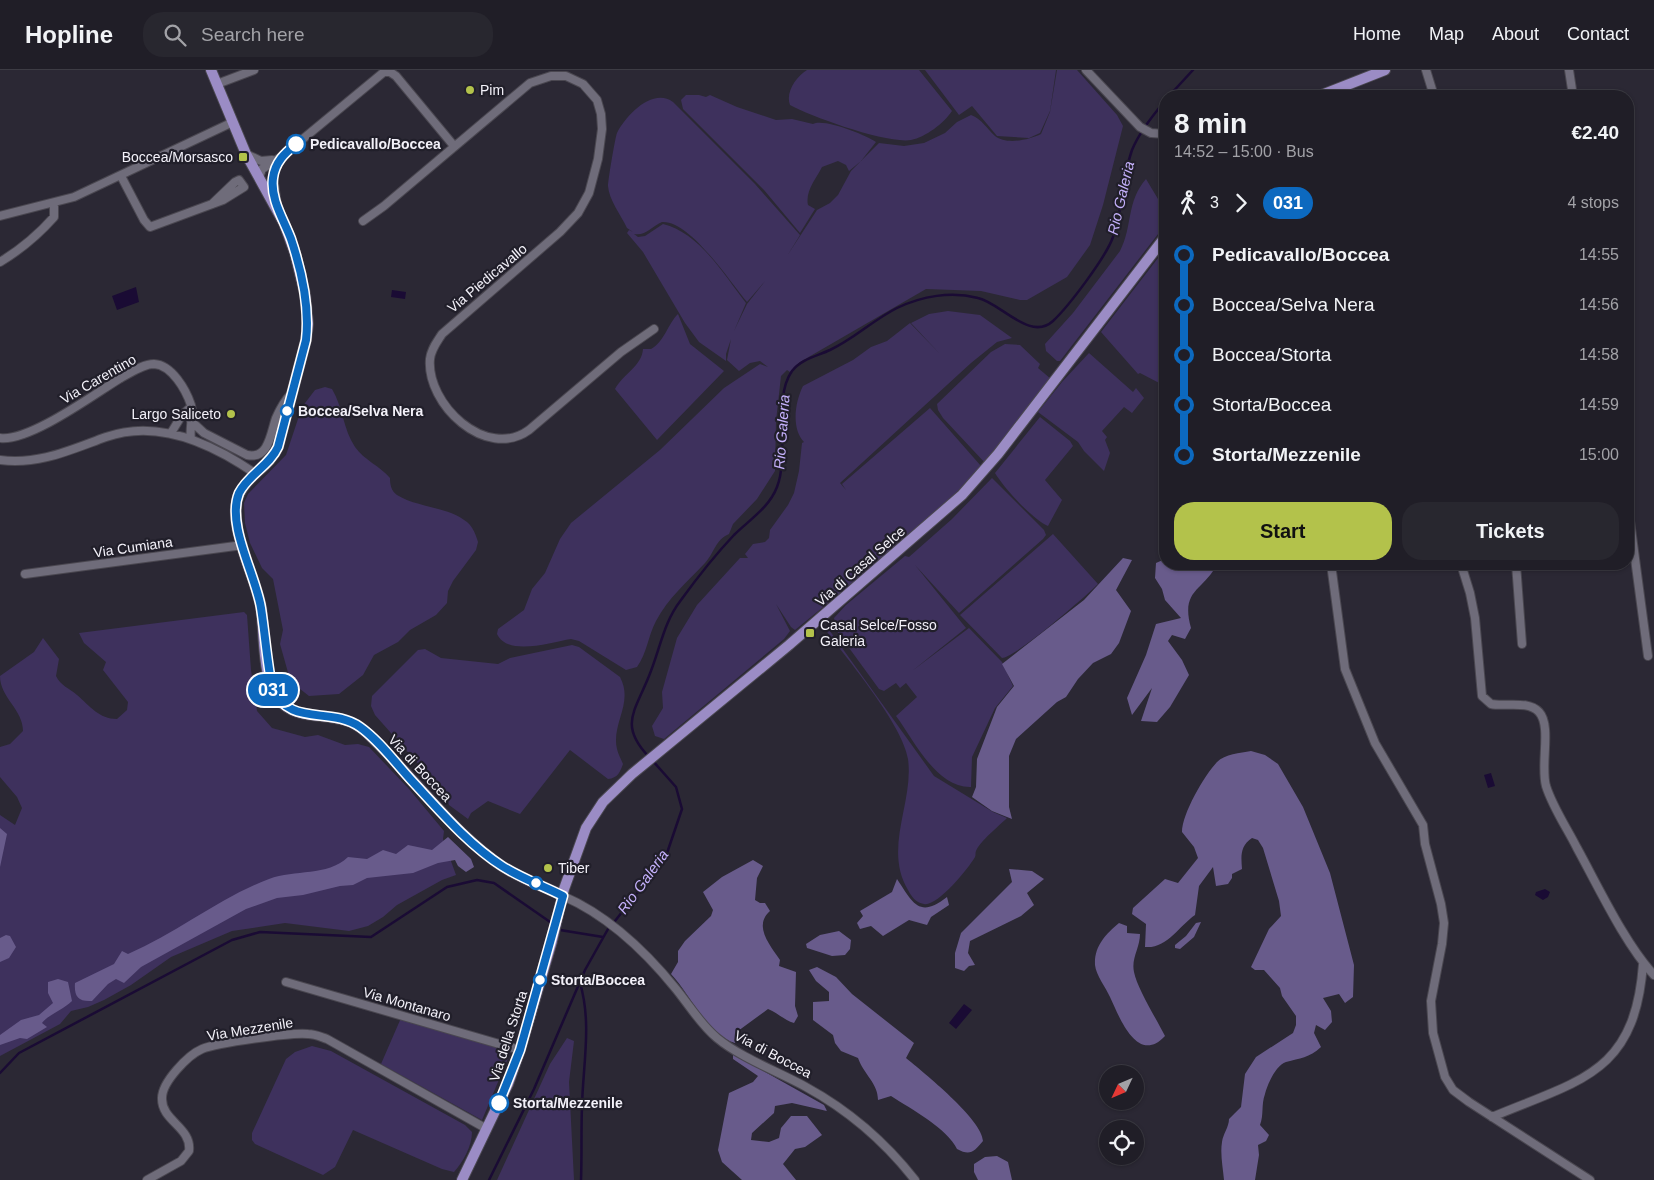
<!DOCTYPE html>
<html lang="en">
<head>
<meta charset="utf-8">
<style>
	body { margin:0; font-family:Arial,sans-serif; background:#28272f; color:#f1f3f6; height:100vh; display:flex; flex-direction:column; font-size:19px; white-space:nowrap }
	* { box-sizing:border-box; margin:0 }
	p { font-size:16px; color:#a2a2a7 }
	.icon { flex:none; width:28px; height:28px; fill:none; stroke:currentColor; stroke-width:2; stroke-linecap:round; stroke-linejoin:round }
	.map { position:relative; flex:1; overflow:hidden }
	.panel { position:absolute; left:1159px; top:20px; width:475px; height:480px; display:flex; flex-direction:column; background:#201e27; border-radius:20px; box-shadow:0 1px 4px #0004,0 0 0 1px #3d3c44 }
	.panel>* { flex:none }
	.badge { padding:0 10px; border-radius:16px; font-size:18px; line-height:32px }
	.needle { width:32px; rotate:226deg }
	.tools { position:absolute; left:1099px; top:995px; display:grid; gap:10px }
	.tools a { display:grid; place-items:center; width:45px; height:45px; border-radius:50%; background:#201e27; box-shadow:0 1px 4px #0004,0 0 0 1px #3d3c44; font-size:25px }
	.map>.badge { position:absolute; translate:-50% -50%; box-shadow:0 0 0 2px #fff }
	.legs { display:flex; align-items:center; gap:8px; height:55px; padding:0 15px; font-size:16px }
	.legs p { margin-inline-start:auto }
	.headline { display:flex; align-items:center; justify-content:space-between; height:85px; padding:0 15px }
	h1 { font-size:28px; font-weight:700; line-height:38px }
	.button { display:flex; gap:10px; margin-top:auto; padding:10px 15px }
	.button a { flex:1; height:58px; border-radius:20px; background:#b3c24b; color:#111; font-size:20px; font-weight:700; line-height:58px; text-align:center }
	.button a+a { background:#28272f; color:#f1f3f6 }
	ul { padding:0 15px; list-style:none }
	li { display:flex; align-items:center; gap:18px; height:50px; font-size:19px }
	li i { display:grid; place-items:center; width:8px; height:100%; margin:0 6px; background:currentColor }
	li i::after { content:''; width:12px; height:12px; margin:-6px; border:4px solid; border-radius:50%; background:#201e27 }
	li p { margin-inline-start:auto }
	li:first-child i { background:linear-gradient(#0000 50%,currentColor 0) }
	li:last-child i { background:linear-gradient(currentColor 50%,#0000 0) }
	header { display:flex; align-items:center; gap:30px; box-sizing:border-box; height:70px; padding:0 25px; background:#201e27; border-bottom:1px solid #3d3c44 }
	header strong { font-size:24px }
	nav { display:flex; gap:28px; margin-inline-start:auto; font-size:18px }
	.search { width:350px; height:45px; background:#28272f; display:flex; align-items:center; gap:12px; box-sizing:border-box; padding:0 18px; border-radius:20px; color:#a2a2a7; font-size:19px }
	.map>svg:first-child { display:block }
</style>
</head>
<body>
<header>
<strong>Hopline</strong>
<div class="search"><svg class="icon" aria-label="search" viewBox="0 0 24 24"><circle cx="10" cy="10" r="6"/><path d="M15 15l6 6"/></svg>Search here</div>
<nav><a>Home</a><a>Map</a><a>About</a><a>Contact</a></nav>
</header>
<div class="map">
<svg width="1654" height="1110" viewBox="0 0 1654 1110">
	<rect width="100%" height="100%" fill="#2b2834"/>
	<path fill="#3e315d" fill-rule="evenodd" d="M807,0H919L952,41C944,53 926,67 911,70C887,74 812,47 790,35C785,22 797,6 807,0Z
		M925,0H1056L1050,41L1040,63L1029,68L997,66L972,36L959,45Z
		M1057,0H1077L1117,45L1123,56L1103,135L1090,175L1067,207L1027,230H1020L981,221L926,219L800,292L790,302L787,300L781,306L776,351L775,401L757,429L733,454L729,464C715,470 715,482 705,493C688,511 668,528 656,551C648,566 647,583 637,597L626,600L579,571L571,569C551,572 508,587 497,564L498,559L524,540L532,519L545,503L560,469L571,453L660,380L724,318L760,294L768,297L760,291L750,293L739,301L727,290L731,269L726,284V291L699,272L685,253L643,182L627,163L629,160L633,162L627,158C621,145 609,130 608,116C608,111 615,68 617,63C626,45 653,17 673,32L755,114L800,165L787,186L817,140L830,133L838,125L851,101L879,73L904,76L924,73L945,63L957,52L971,45C982,49 987,59 995,66C1006,75 1029,70 1041,64L1050,42ZM662,152C690,150 730,212 747,232L766,210L747,234L734,261L746,233C724,205 700,163 663,154L645,166L638,167L634,164C646,166 651,157 662,152Z
		M686,25H699L706,27L710,25L737,37L776,50L792,49L813,54C824,48 866,65 876,72L861,91L849,101L846,95L838,91L822,97C816,109 805,121 808,135L815,139L800,163L764,120L683,39L681,30Z
		M1146,109L1164,139L1165,155L1060,291H1057L1046,281L1045,274L1073,243L1120,181C1133,156 1126,132 1146,109Z
		M1165,179V316L1140,303L1138,304L1101,262Z
		M948,241L980,245L1012,268L997,272L971,293L840,413L846,420L842,414L930,338L981,396L948,432L896,474L897,477L795,560L791,557L776,534L790,561L784,569L664,669L655,666L652,656L663,638L662,622L677,568L697,535L740,488H748L745,484L753,474L765,472L769,468L770,460L788,435L794,423L799,401L802,373L804,372C791,358 795,332 803,316L853,290L871,277L887,271L910,253L940,284L911,253L929,244Z
		M678,244L690,274L724,301L657,370L615,319C623,304 642,296 643,279H651C665,271 667,255 678,244Z
		M1005,274L1020,275L1040,294L1038,298L1051,309L986,394L943,348L938,340L937,334L991,282Z
		M1089,283L1133,322L1136,318L1144,328L1132,343L1124,337L1102,361L1107,367L1105,370L1110,383L1104,401L1084,381L1078,372L1038,342L1062,312Z
		M325,317L332,319C343,337 343,359 355,377C364,390 380,396 390,408C390,414 391,421 397,425C418,438 447,436 467,452C473,457 476,465 478,472L476,480L453,511L448,521L447,533L436,545L410,560L398,572L374,585L363,605L339,624L309,626L295,615L289,606L280,574L283,560L273,509L262,498L250,473L245,453L244,433L248,424L286,385L302,337L315,320Z
		M1040,347L1070,371L1073,376L1045,410L1062,430L1048,456C1032,449 1004,418 995,403Z
		M992,408L1044,460L1046,465L1043,469L959,543L915,495L966,558L912,601L969,558L1002,592L1013,616L995,638L972,687L971,717C936,718 914,670 896,646L917,627L906,613L900,618L896,613L884,621L879,619L836,560L834,548L846,535L905,486L909,487L952,449Z
		M1053,464L1098,514C1085,527 1015,588 1002,588L960,545Z
		M244,542L247,545L251,600L257,641L272,658L305,667L318,665L345,675L358,674L369,677L409,719L444,761L443,769L456,805L442,810L397,835L383,847L368,856L349,861L285,853L232,861L171,887L131,915L104,930L88,937L71,941L60,954L0,986V745L15,755L22,738L17,727L0,707V677L10,674L23,661C23,639 0,628 0,606L34,582L43,568L59,589L56,606C61,616 69,618 77,625C90,636 99,649 117,649L127,640L128,632L103,600L106,592L84,573L79,563Z
		M827,557L934,706L993,742L1007,748C1000,755 979,772 976,781C975,783 976,785 975,787C968,799 937,837 924,834C916,833 911,826 908,820C883,778 914,733 908,689C903,655 847,589 825,559Z
		M572,575L579,577L620,607C634,633 611,654 617,679C618,684 621,689 623,694C620,702 618,708 608,709L570,680L520,744L488,731L471,743L468,749L449,735L446,725L375,645L371,636L372,626L418,580L425,579L441,588L498,594L510,588Z
		M401,948L511,981L482,1050L381,994Z
		M567,968L574,971L569,1012L574,1110H497L550,994Z
		M312,976L331,981L465,1055L472,1062C472,1076 463,1092 454,1102L442,1099L353,1060L335,1097L323,1105L255,1074L252,1070V1063L286,989L295,982Z"/>
	<path fill="#685b8b" d="M1123,488L1132,490L1116,520L1131,541L1119,573L1111,584L1093,593L1078,609L1066,627L1057,632L1016,669L1009,686V737L1012,749L992,741L972,727L976,717L977,689L997,637L1014,616L1002,594L1084,530Z
		M1165,489V494H1217C1204,521 1180,519 1191,558L1185,569L1172,565L1168,571L1182,590L1189,605L1170,637L1157,652L1141,651L1152,618L1132,645L1127,628L1146,585L1156,554L1181,548L1165,530L1162,519L1155,508L1156,493Z
		M1251,681L1265,685L1278,694L1303,737L1330,803L1354,895L1353,927L1345,933L1339,924L1323,928L1331,941L1332,952L1325,960L1316,955L1314,963L1321,977C1309,988 1300,988 1286,992C1276,995 1267,1015 1265,1024C1261,1035 1264,1045 1260,1055L1269,1065L1266,1071L1258,1075L1259,1085L1255,1110H1224C1223,1098 1220,1084 1222,1072C1223,1064 1229,1057 1229,1049L1241,1037L1245,1004L1256,987L1293,963L1296,955V946L1282,926L1280,918L1264,900H1255L1251,897L1269,859L1281,846L1279,831L1263,778L1258,770L1252,768C1240,776 1241,786 1242,799L1232,804V808L1228,814L1216,816L1213,797L1199,816L1195,845C1179,856 1167,879 1145,877L1146,854L1132,844L1133,838L1165,809L1178,813L1198,788L1194,777L1182,762C1182,744 1204,706 1217,692C1225,684 1240,683 1251,681Z
		M0,758L7,764L0,797Z
		M448,767L471,789L474,797L466,802L458,796L455,790L438,793L413,803L367,808L353,815L340,816L303,825L277,828L246,839L141,897L124,913L116,909L108,914L92,931C78,932 74,926 75,913L114,894L122,881L128,884C177,863 219,828 269,809C295,799 327,807 348,787L367,789L383,780L396,784L408,775L432,780Z
		M753,790L763,796L757,808L755,830L760,833H765L770,841C753,856 770,875 780,890L779,896L796,902L795,936L798,946L794,953C784,950 778,943 768,939L738,961L735,973C706,964 691,925 671,904L678,892V881L685,871L711,846L713,840L703,822L722,807Z
		M1009,799L1032,801L1044,809L1027,823L1034,835L1021,846L970,871L968,883L975,895L969,896L964,901L955,898V883L961,863L1012,812Z
		M897,809C913,833 919,849 947,827L949,835L931,847L927,855L909,850L883,866L871,856L860,859L857,853L863,846L860,841L892,822Z
		M1201,852L1194,867L1180,879L1175,878V875L1186,866L1196,853Z
		M1119,853L1127,856V863L1140,864C1140,878 1131,888 1134,902C1137,918 1157,950 1165,966C1137,996 1119,946 1110,927C1106,918 1096,905 1095,895C1094,876 1106,864 1119,853Z
		M839,861L851,870L850,879L845,885L832,886L807,878L806,874L820,865Z
		M6,865L10,866L16,877L9,888L0,892V868Z
		M817,897L836,907L852,924L914,973L906,988C923,1002 983,1050 983,1071C974,1082 970,1086 957,1079C947,1058 911,1039 891,1026L878,1030C878,1013 864,1005 858,988L841,981L835,973L833,965L813,950V932L829,931V922L816,911L809,900Z
		M58,909L68,912L72,931C63,940 49,944 42,953L47,957L27,969L20,968L0,975V965L21,950L39,945L53,933L48,923V912Z
		M733,984L824,1035L827,1041L792,1033L775,1036L774,1043L752,1063L751,1070L769,1072L779,1068L781,1058L791,1046H807L822,1065L805,1077L795,1079L783,1094L796,1110H742L722,1092L718,1080L729,1023L753,1012L758,1006L733,989Z
		M997,1086L1008,1092L1012,1110H978L974,1102V1094L985,1087Z"/>
	<path fill="#1a0b34" d="M136,217L139,232L117,240L112,226Z
		M392,220L406,222L405,229L391,227Z
		M1491,703L1495,716L1488,718L1484,705Z
		M1545,819L1550,822L1548,827L1543,830L1535,825L1536,822Z
		M964,934L972,940L956,959L949,953Z"/>
	<g fill="none" stroke-linecap="round" stroke-linejoin="round">
		<path stroke="#1a0b34" stroke-width="2.5" d="M1169,26L1193,0
			M648,686C619,655 635,641 649,606C660,580 663,553 681,530C697,508 715,485 734,465C749,450 769,438 777,417C790,384 772,329 792,301C801,289 817,286 830,280C854,269 873,250 897,238C922,226 951,221 978,228C1001,233 1030,272 1053,251C1069,236 1106,187 1113,167C1123,139 1122,108 1132,80C1139,63 1153,45 1165,31
			M615,851L666,786L682,739L676,717L652,690
			M560,860L603,867
			M580,913C592,953 583,995 582,1036C581,1061 582,1085 581,1110
			M0,1003L19,983L232,870L260,862L371,867L447,817L477,810L494,813L553,854
			M489,1110L534,1019L585,900L608,859"/>
		<g stroke="#4a4750" stroke-width="10">
			<path id="minor" d="M1086,0L1140,57L1151,63L1165,64
				M1426,0L1434,26
				M1569,0L1573,26
				M217,14L254,0
				M246,84L261,91L272,90
				M121,106L144,150L150,157L223,130L244,117L239,110L235,112L212,134
				M259,107L262,99L281,87L384,2H390L396,6L454,76
				M277,135L273,106L280,88
				M0,146L74,127L233,52
				M363,151L384,136L530,13L551,6H566L583,14L597,30L601,44L602,59L598,89L589,123L578,143L560,162L442,264C437,272 431,279 430,289C426,334 486,391 529,360L621,282L654,259
				M0,192C20,180 38,165 54,147V134
				M191,351L204,363L247,385C269,390 271,362 276,348C280,339 284,331 291,324
				M171,363L182,345L191,337
				M0,368C29,372 93,325 119,309C129,304 142,294 154,294C172,295 186,320 191,335C194,346 189,358 191,369
				M0,390C39,395 70,380 106,367C159,348 213,374 256,404
				M1628,436L1648,586
				M1331,494L1345,599L1375,673L1423,755L1425,774L1441,834L1444,853L1442,874L1431,931L1433,963L1445,1007L1453,1020L1469,1032L1590,1110
				M1461,494L1470,523L1475,548L1482,626L1491,634C1505,637 1528,630 1539,642C1552,656 1540,695 1546,716C1553,738 1567,758 1577,778C1598,816 1625,874 1654,905
				M1516,494L1522,574
				M25,504L243,475
				M563,826C607,845 646,882 676,919C689,935 701,955 717,968C741,988 779,1002 806,1017C848,1040 886,1073 915,1110
				M286,912L520,980
				M1492,1047C1580,1010 1635,1004 1643,894
				M147,1110L181,1091L189,1081C192,1057 161,1051 162,1028C162,1012 188,985 202,979C216,973 293,962 308,964C315,964 321,967 327,969L487,1059"/>
		</g>
		<g stroke="#4a4750" stroke-width="12">
			<path id="major" d="M211,0L246,84L284,153L295,183L305,224L308,254L306,270L278,377C269,398 243,407 237,430C230,461 255,506 261,537C265,564 261,615 283,634C306,654 340,637 367,663C411,704 447,756 496,792C516,807 541,815 563,826
				M1319,26L1385,0
				M462,1110L508,1014L520,980L552,871L564,819L586,758L603,732L632,704L789,575L962,425L998,384L1165,167"/>
		</g>
		<use href="#minor" stroke="#6f6c7a" stroke-width="8"/>
		<use href="#major" stroke="#9b8cc5" stroke-width="10"/>
	</g>
	<g fill="none" stroke-linecap="round" stroke-linejoin="round">
		<g stroke="#fff" stroke-width="11">
			<path id="line-1" d="M296,74C285,83 275,92 273,108C270,129 284,150 291,169C302,202 310,236 306,270L278,377C270,395 248,405 239,423C226,455 256,505 261,538C265,564 267,591 272,617C289,658 330,636 360,657C380,671 396,694 413,712C440,741 468,774 502,796C521,808 543,816 563,826L520,980L499,1033"/>
		</g>
		<use href="#line-1" stroke="#0c69bf" stroke-width="8"/>
	</g>
	<g fill="#b3c24b" stroke="#211f2a" stroke-width="2">
		<circle cx="470" cy="20" r="5"/>
		<rect x="238" y="82" width="10" height="10" rx="2.5"/>
		<circle cx="231" cy="344" r="5"/>
		<rect x="805" y="558" width="10" height="10" rx="2.5"/>
		<circle cx="548" cy="798" r="5"/>
	</g>
	<g fill="#fff" stroke="#0c69bf" stroke-width="2.5">
		<circle cx="296" cy="74" r="9"/>
		<circle cx="287" cy="341" r="6"/>
		<circle cx="536" cy="813" r="6"/>
		<circle cx="540" cy="910" r="6"/>
		<circle cx="499" cy="1033" r="9"/>
	</g>
	<g text-anchor="middle" stroke-width="4.5" stroke-linejoin="round" paint-order="stroke">
		<g font-size="14" fill="#f3f1f9" stroke="#211f2a" text-anchor="start">
			<text x="480" y="25">Pim</text>
			<text x="233" y="92" text-anchor="end">Boccea/Morsasco</text>
			<text x="221" y="349" text-anchor="end">Largo Saliceto</text>
			<text x="820" y="560">Casal Selce/Fosso<tspan x="820" dy="16">Galeria</tspan></text>
			<text x="558" y="803">Tiber</text>
		</g>
		<g font-size="14" font-weight="bold" fill="#f3f1f9" stroke="#211f2a" text-anchor="start">
			<text x="310" y="79">Pedicavallo/Boccea</text>
			<text x="298" y="346">Boccea/Selva Nera</text>
			<text x="551" y="915">Storta/Boccea</text>
			<text x="513" y="1038">Storta/Mezzenile</text>
		</g>
		<g font-size="14" fill="#f3f1f9" stroke="#211f2a">
			<text transform="translate(487 208) rotate(-40)" y="5">Via Piedicavallo</text>
			<text transform="translate(98 309) rotate(-30)" y="5">Via Carentino</text>
			<text transform="translate(133 477) rotate(-8)" y="5">Via Cumiana</text>
			<text transform="translate(860 496) rotate(-41)" y="5">Via di Casal Selce</text>
			<text transform="translate(420 698) rotate(47)" y="5">Via di Boccea</text>
			<text transform="translate(407 934) rotate(16)" y="5">Via Montanaro</text>
			<text transform="translate(250 959) rotate(-9)" y="5">Via Mezzenile</text>
			<text transform="translate(508 966) rotate(-72)" y="5">Via della Storta</text>
			<text transform="translate(773 984) rotate(28)" y="5">Via di Boccea</text>
		</g>
		<g font-size="15" font-style="italic" fill="#c5b1fc" stroke="#211f2a">
			<text transform="translate(1121 128) rotate(-77)" y="5">Rio Galeria</text>
			<text transform="translate(782 362) rotate(-86)" y="5">Rio Galeria</text>
			<text transform="translate(643 812) rotate(-54)" y="5">Rio Galeria</text>
		</g>
	</g>
</svg>
<div class="tools">
<a><svg class="needle" viewBox="-14 -14 28 28"><path d="M0-13l5 13h-10z" fill="#e53935"/><path d="M0 13l5-13h-10z" fill="#a2a2a7"/></svg></a>
<a><svg class="icon" aria-label="locate" viewBox="0 0 24 24"><circle cx="12" cy="12" r="6"/><path d="M12 2v4M12 18v4M2 12h4M18 12h4"/></svg></a>
</div>
<b class="badge" style="left:273px;top:620px;background:#0c69bf;color:#fff">031</b>
<section class="panel">
<div class="headline"><div><h1>8 min</h1><p>14:52 – 15:00 · Bus</p></div><b>€2.40</b></div>
<div class="legs"><svg class="icon" aria-label="walk" viewBox="0 0 24 24"><circle cx="13" cy="4" r="2"/><path d="M13 8l-2 6 4 7M11 14l-3 7M7 12l3-4h3l4 4"/></svg>3<svg class="icon" aria-label="forward" viewBox="0 0 24 24"><path d="M9 5l7 7-7 7"/></svg><b class="badge" style="background:#0c69bf;color:#fff">031</b><p>4 stops</p></div>
<ul>
<li><i style="color:#0c69bf"></i><b>Pedicavallo/Boccea</b><p>14:55</p></li>
<li><i style="color:#0c69bf"></i><span>Boccea/Selva Nera</span><p>14:56</p></li>
<li><i style="color:#0c69bf"></i><span>Boccea/Storta</span><p>14:58</p></li>
<li><i style="color:#0c69bf"></i><span>Storta/Boccea</span><p>14:59</p></li>
<li><i style="color:#0c69bf"></i><b>Storta/Mezzenile</b><p>15:00</p></li>
</ul>
<div class="button"><a>Start</a><a>Tickets</a></div>
</section>
</div>
</body>
</html>
